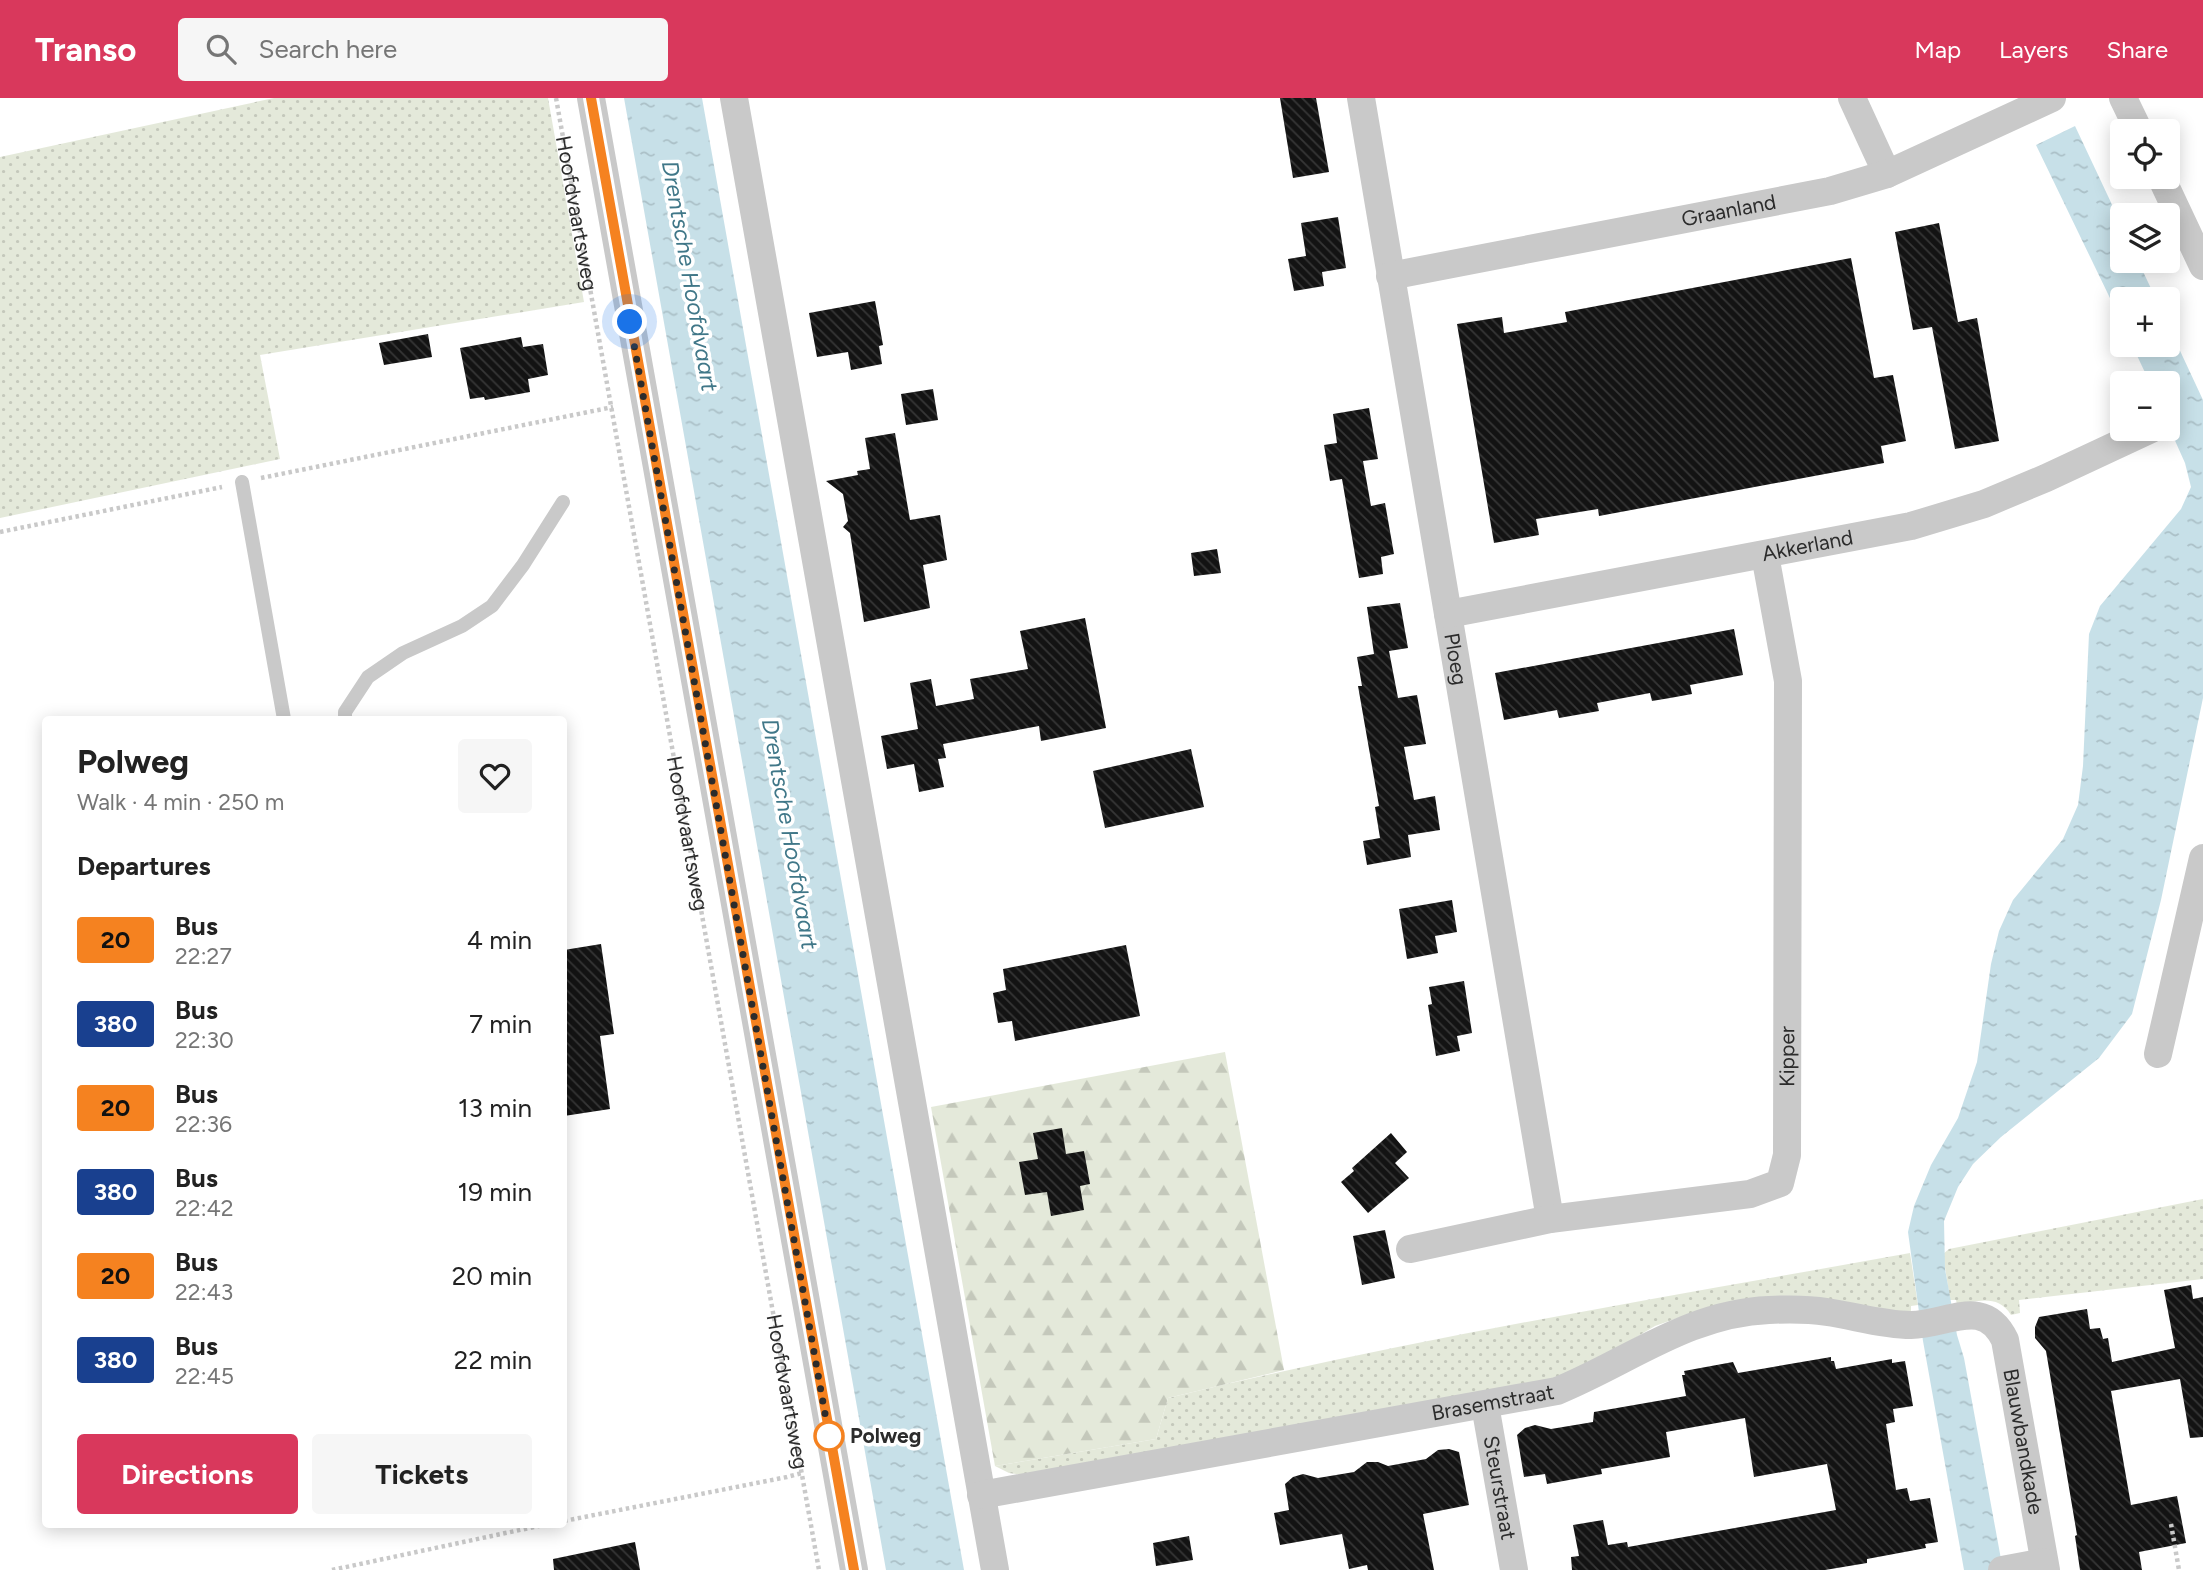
<!DOCTYPE html>
<html lang="en">
<head>
<meta charset="utf-8">
<style>
	body { margin:0; font-family:Figtree,sans-serif; background:#f6f6f6; color:#222; height:100vh; display:flex; flex-direction:column; font-size:26px; white-space:nowrap }
	* { box-sizing:border-box; margin:0 }
	p { font-size:23px; color:#767676 }
	.icon { flex:none; width:38px; height:38px; fill:none; stroke:currentColor; stroke-width:2; stroke-linecap:round; stroke-linejoin:round }
	.map { position:relative; flex:1; overflow:hidden }
	.details { position:absolute; left:42px; top:618px; width:525px; height:812px; display:flex; flex-direction:column; background:#fff; border-radius:7px; box-shadow:0 4px 18px #0003 }
	.details>* { flex:none }
	.badge { padding:0 14px; border-radius:5px; font-size:24px; line-height:46px }
	.fabs { position:absolute; left:2110px; top:21px; display:grid; gap:14px }
	.fabs a { display:grid; place-items:center; width:70px; height:70px; border-radius:7px; background:#fff; box-shadow:0 4px 18px #0003; font-size:35px }
	.you { position:absolute; width:35px; height:35px; margin:-18px; border:5px solid #fff; border-radius:50%; background:#1a73e8; box-shadow:0 0 0 10px #1a73e833 }
	.map>.badge { position:absolute; translate:-50% -50%; box-shadow:0 0 0 4px #fff }
	h2 { padding:0 35px; font-size:26px; line-height:63px }
	.round { display:grid; place-items:center; flex:none; width:74px; height:74px; border-radius:7px; background:#f6f6f6 }
	.summary { display:flex; align-items:center; justify-content:space-between; height:119px; padding:0 35px }
	h1 { font-size:33px; font-weight:700; line-height:52px }
	.action { display:flex; gap:14px; margin-top:auto; padding:14px 35px }
	.action a { flex:1; height:80px; border-radius:7px; background:#d9385c; color:#fff; font-size:28px; font-weight:700; line-height:80px; text-align:center }
	.action a+a { background:#f6f6f6; color:#222 }
	ul { padding:0; list-style:none }
	li { display:flex; align-items:center; gap:21px; height:84px; padding:0 35px }
	li div { flex:1 }
	li b { display:block; font-size:26px }
	li em { font-style:normal }
	li .badge { min-width:77px; font-weight:700; text-align:center }
	header { display:flex; align-items:center; gap:42px; box-sizing:border-box; height:98px; padding:0 35px; background:#d9385c; color:#fff }
	header strong { font-size:33px }
	nav { display:flex; gap:38px; margin-inline-start:auto; font-size:24px }
	.search { width:490px; height:63px; background:#f6f6f6; display:flex; align-items:center; gap:18px; box-sizing:border-box; padding:0 24px; border-radius:7px; color:#767676; font-size:26px }
	.map>svg:first-child { display:block }
</style>
</head>
<body>
<header>
<strong>Transo</strong>
<div class="search"><svg class="icon" aria-label="search" viewBox="0 0 24 24"><circle cx="10" cy="10" r="6"/><path d="M15 15l6 6"/></svg>Search here</div>
<nav><a>Map</a><a>Layers</a><a>Share</a></nav>
</header>
<div class="map">
<svg width="2203" height="1472" viewBox="0 0 2203 1472">
	<defs>
		<pattern id="grass-dots" width="8" height="8" patternUnits="userSpaceOnUse" patternTransform="scale(1.75)"><rect width="8" height="8" fill="#e4e9da"/><path d="M2 2h.1M6 6h.1" fill="none" stroke="#c4c8bb" stroke-width="1.8" stroke-linecap="round"/></pattern>
		<pattern id="forest-firs" width="22" height="20" patternUnits="userSpaceOnUse" patternTransform="scale(1.75)"><rect width="22" height="20" fill="#e4e9da"/><path d="M5 1l3.5 6h-7zM16 11l3.5 6h-7z" fill="#c4c8bb"/></pattern>
		<pattern id="water-ripples" width="26" height="14" patternUnits="userSpaceOnUse" patternTransform="scale(1.75)"><rect width="26" height="14" fill="#c7e0e8"/><path d="M2 4q2-2 4 0t4 0M15 11q2-2 4 0t4 0" fill="none" stroke="#abc0c7"/></pattern>
		<pattern id="building-back-hatch" width="6" height="6" patternUnits="userSpaceOnUse" patternTransform="scale(1.75)"><rect width="6" height="6" fill="#131313"/><path d="M-1 5l2 2M0 0l6 6M5-1l2 2" fill="none" stroke="#363636"/></pattern>
	</defs>
	<rect width="100%" height="100%" fill="#fff"/>
	<path fill="url(#grass-dots)" d="M274,0H548L584,204L260,257L280,361L0,420V59Z
		M2203,1101V1181L2019,1202L2020,1215L2011,1217C1998,1196 1977,1203 1957,1207L1956,1202H1950L1943,1156L1949,1151Z
		M1910,1155L1918,1207L1911,1208V1214L1689,1216L1655,1228L1588,1268L1555,1282L1024,1377L1009,1375L995,1368L1156,1341L1168,1300C1413,1240 1662,1200 1910,1155Z"/>
	<path fill="url(#forest-firs)" d="M1225,954L1284,1272L1168,1300L1156,1341L995,1368L931,1009Z"/>
	<path fill="url(#water-ripples)" d="M624,0H702L964,1472H886Z
		M2075,28L2123,130V163H2138L2156,201H2123V227L2036,47Z
		M2168,227L2203,302V600L2161,802L2132,916L2099,960L2001,1039L1973,1066L1958,1089L1944,1123L1945,1171L1957,1237L1964,1260L2003,1472H1964L1923,1243L1908,1134L1914,1108L1931,1067L1958,1020L1977,964L1991,866L1999,833L2013,802L2063,741L2078,707L2083,668L2089,536L2100,508L2181,411L2191,389L2185,365L2168,327V285H2150L2132,247H2168Z"/>
	<path fill="url(#building-back-hatch)" d="M1280,0H1316L1329,74L1293,80Z
		M1338,119L1346,170L1322,174L1324,188L1294,193L1288,161L1306,158L1301,125Z
		M1939,125L1958,224L1977,220L1999,343L1955,351L1932,229L1913,232L1895,134Z
		M1851,160L1874,280L1893,277L1906,343L1881,348L1884,365L1599,418L1598,411L1536,421L1539,437L1494,445L1457,226L1502,219L1504,235L1567,224L1565,214Z
		M875,203L883,247L879,248L882,266L851,272L848,254L817,259L809,215Z
		M428,236L432,259L384,267L379,245Z
		M521,239L523,249L543,246L548,277L528,281L530,294L485,302L484,299L470,301L460,250Z
		M933,291L938,322L906,327L901,296Z
		M1369,310L1378,361L1363,363L1371,408L1385,405L1394,456L1381,459L1383,476L1359,480L1342,381L1330,383L1324,347L1337,345L1333,316Z
		M895,335L910,422L940,417L947,462L923,467L930,510L864,524L850,435L843,429L848,423L843,396L826,383L858,377L857,373L870,371L865,340Z
		M1217,451L1221,475L1194,478L1191,455Z
		M1400,505L1408,550L1389,553L1398,600L1417,597L1426,646L1404,649L1414,702L1435,698L1440,732L1408,737L1411,759L1367,767L1363,743L1380,740L1375,709L1379,708L1358,588H1362L1357,559L1374,556L1367,509Z
		M1085,520L1106,630L1041,643L1039,628L943,646L946,660L938,661L944,689L919,694L914,666L887,671L881,638L918,631L910,585L931,581L936,608L974,601L970,581L1028,571L1020,533Z
		M1734,531L1743,577L1690,587L1692,596L1670,600L1652,603L1650,595L1597,605L1599,613L1559,620L1557,612L1504,622L1495,575Z
		M1191,651L1204,709L1105,730L1093,673Z
		M1452,802L1457,834L1435,838L1438,855L1407,861L1399,811Z
		M601,846L614,936L600,938L610,1011L564,1018V852Z
		M1126,847L1140,918L1015,943L1012,923L998,925L993,895L1006,892L1003,871Z
		M1464,883L1472,935L1457,938L1460,953L1436,958L1428,907L1432,906L1429,889Z
		M1062,1030L1066,1056L1084,1053L1090,1086L1080,1088L1084,1112L1051,1118L1047,1094L1025,1097L1019,1064L1038,1061L1033,1035Z
		M1391,1035L1407,1054L1395,1065L1409,1080L1368,1115L1341,1084L1354,1073L1352,1070Z
		M1385,1132L1395,1180L1362,1187L1353,1138Z
		M2191,1187L2193,1201L2203,1199V1339L2190,1340L2180,1281L2111,1293L2131,1407L2177,1398L2186,1445L2139,1454L2142,1472H2080L2075,1438L2077,1437L2046,1253L2035,1240V1229L2039,1219L2087,1211L2090,1231L2100,1230L2103,1241L2108,1240L2112,1264L2175,1250L2164,1192Z
		M1831,1259V1263H1834L1836,1271L1892,1261V1265L1905,1263L1913,1308L1893,1311L1895,1324L1886,1326L1896,1392L1907,1390L1910,1403L1930,1400L1938,1444L1925,1446L1926,1450L1867,1461V1465L1825,1472H1572L1571,1459L1579,1458L1573,1427L1603,1422L1608,1447L1627,1444L1628,1449L1836,1412L1827,1366L1754,1379L1745,1320L1666,1334L1670,1359L1601,1371L1602,1376L1547,1386L1545,1376L1524,1379L1517,1337L1525,1330L1535,1327L1551,1331L1593,1324L1594,1314L1686,1298L1682,1277H1685L1684,1273L1733,1264L1738,1275Z
		M1449,1351L1459,1354L1469,1407L1423,1416L1434,1472H1368L1367,1467L1349,1471L1342,1436L1280,1447L1274,1415L1289,1412L1285,1386L1293,1379L1303,1376L1318,1380L1354,1374L1367,1364H1378L1388,1368L1426,1361L1438,1352Z
		M1189,1438L1193,1462L1156,1468L1153,1445Z
		M635,1444L640,1472H554L553,1461Z"/>
	<g fill="none" stroke-linecap="round" stroke-linejoin="round">
		<g stroke="#c9c9c9" stroke-width="4.5" stroke-dasharray="3.5 3.5" stroke-linecap="butt">
			<path id="s1" d="M556,0L819,1472"/>
			<path d="M261,380L613,309"/>
			<path d="M0,434L222,389"/>
			<path d="M564,1423L787,1379L802,1375"/>
			<path d="M2171,1426L2179,1472"/>
			<path d="M332,1472L548,1426"/>
		</g>
		<path stroke="#c9c9c9" stroke-width="14" d="M242,384L284,621
			M345,621V614L368,579L403,555L462,528L492,508L523,467L563,404"/>
		<g stroke="#c9c9c9" stroke-width="28">
			<path d="M591,0L854,1472"/>
			<path d="M734,0L995,1472"/>
			<path id="s2" d="M1361,0L1550,1121"/>
			<path d="M1852,0L1887,76"/>
			<path d="M2123,0L2139,33"/>
			<path d="M2161,79L2203,168"/>
			<path id="s3" d="M1390,178L1830,93L1887,76L2052,0"/>
			<path id="s4" d="M1448,516L1911,428L1984,406L2046,380L2151,331"/>
			<path d="M2158,956L2203,760"/>
			<path id="s5" d="M1410,1151L1550,1121L1750,1096L1780,1085L1787,1057L1788,583L1765,457"/>
			<path id="s6" d="M1485,1307L1514,1472"/>
			<path id="s7" d="M981,1397L1557,1293C1628,1264 1689,1215 1769,1212C1788,1211 1808,1211 1827,1214C1855,1218 1882,1227 1911,1227C1949,1226 1984,1198 2005,1242L2046,1472"/>
			<path d="M2002,1472L2044,1464"/>
		</g>
	</g>
	<g fill="none" stroke-linecap="round" stroke-linejoin="round">
		<g stroke="#fff" stroke-width="16">
			<path id="line" d="M591,0L854,1472"/>
		</g>
		<use href="#line" stroke="#f58220" stroke-width="10"/>
		<path stroke="#2c2c2c" stroke-width="7" stroke-dasharray="0 12.6" d="M630,224L829,1338"/>
	</g>
	<circle fill="#fff" stroke="#f58220" stroke-width="3.5" cx="829" cy="1338" r="14"/>
	<g text-anchor="middle" stroke-width="7" stroke-linejoin="round" paint-order="stroke">
		<g font-size="21" fill="#2c2c2c" stroke="#fff">
			<text dy="7" stroke="none"><textPath href="#s3" startOffset="345">Graanland</textPath></text>
			<text dy="7" stroke="none"><textPath href="#s1" startOffset="117">Hoofdvaartsweg</textPath></text>
			<text dy="7" stroke="none"><textPath href="#s4" startOffset="366">Akkerland</textPath></text>
			<text dy="7" stroke="none"><textPath href="#s2" startOffset="569">Ploeg</textPath></text>
			<text dy="7" stroke="none"><textPath href="#s1" startOffset="747">Hoofdvaartsweg</textPath></text>
			<text dy="7" stroke="none"><textPath href="#s5" startOffset="504">Kipper</textPath></text>
			<text dy="7" stroke="none"><textPath href="#s1" startOffset="1314">Hoofdvaartsweg</textPath></text>
			<text dy="7" stroke="none"><textPath href="#s7" startOffset="520">Brasemstraat</textPath></text>
			<text dy="7" stroke="none"><textPath href="#s7" startOffset="1166">Blauwbandkade</textPath></text>
			<text dy="7" stroke="none"><textPath href="#s6" startOffset="84">Steurstraat</textPath></text>
		</g>
		<g font-size="21" font-weight="bold" fill="#2c2c2c" stroke="#fff" text-anchor="start">
			<text x="850" y="1345">Polweg</text>
		</g>
		<g font-size="23" font-style="italic" fill="#407788" stroke="#fff">
			<text transform="translate(690 178) rotate(80)" y="8">Drentsche Hoofdvaart</text>
			<text transform="translate(790 736) rotate(80)" y="8">Drentsche Hoofdvaart</text>
		</g>
	</g>
</svg>
<div class="fabs">
<a><svg class="icon" aria-label="locate" viewBox="0 0 24 24"><circle cx="12" cy="12" r="6"/><path d="M12 2v4M12 18v4M2 12h4M18 12h4"/></svg></a>
<a><svg class="icon" aria-label="layers" viewBox="0 0 24 24"><path d="M12 4l9 5-9 5-9-5zM3 14l9 5 9-5"/></svg></a>
<a>+</a>
<a>−</a>
</div>
<div class="you" style="left:630px;top:224px"></div>
<section class="details">
<div class="summary"><div><h1>Polweg</h1><p>Walk · 4 min · 250 m</p></div><a class="round"><svg class="icon" aria-label="heart" viewBox="0 0 24 24"><path d="M12 20l-8-8c-3-5 5-10 8-4 3-6 11-1 8 4z"/></svg></a></div>
<h2>Departures</h2>
<ul>
<li><span class="badge" style="background:#f58220;color:#111">20</span><div><b>Bus</b><p>22:27</p></div><em>4 min</em></li>
<li><span class="badge" style="background:#19408f;color:#fff">380</span><div><b>Bus</b><p>22:30</p></div><em>7 min</em></li>
<li><span class="badge" style="background:#f58220;color:#111">20</span><div><b>Bus</b><p>22:36</p></div><em>13 min</em></li>
<li><span class="badge" style="background:#19408f;color:#fff">380</span><div><b>Bus</b><p>22:42</p></div><em>19 min</em></li>
<li><span class="badge" style="background:#f58220;color:#111">20</span><div><b>Bus</b><p>22:43</p></div><em>20 min</em></li>
<li><span class="badge" style="background:#19408f;color:#fff">380</span><div><b>Bus</b><p>22:45</p></div><em>22 min</em></li>
</ul>
<div class="action"><a>Directions</a><a>Tickets</a></div>
</section>
</div>
</body>
</html>
